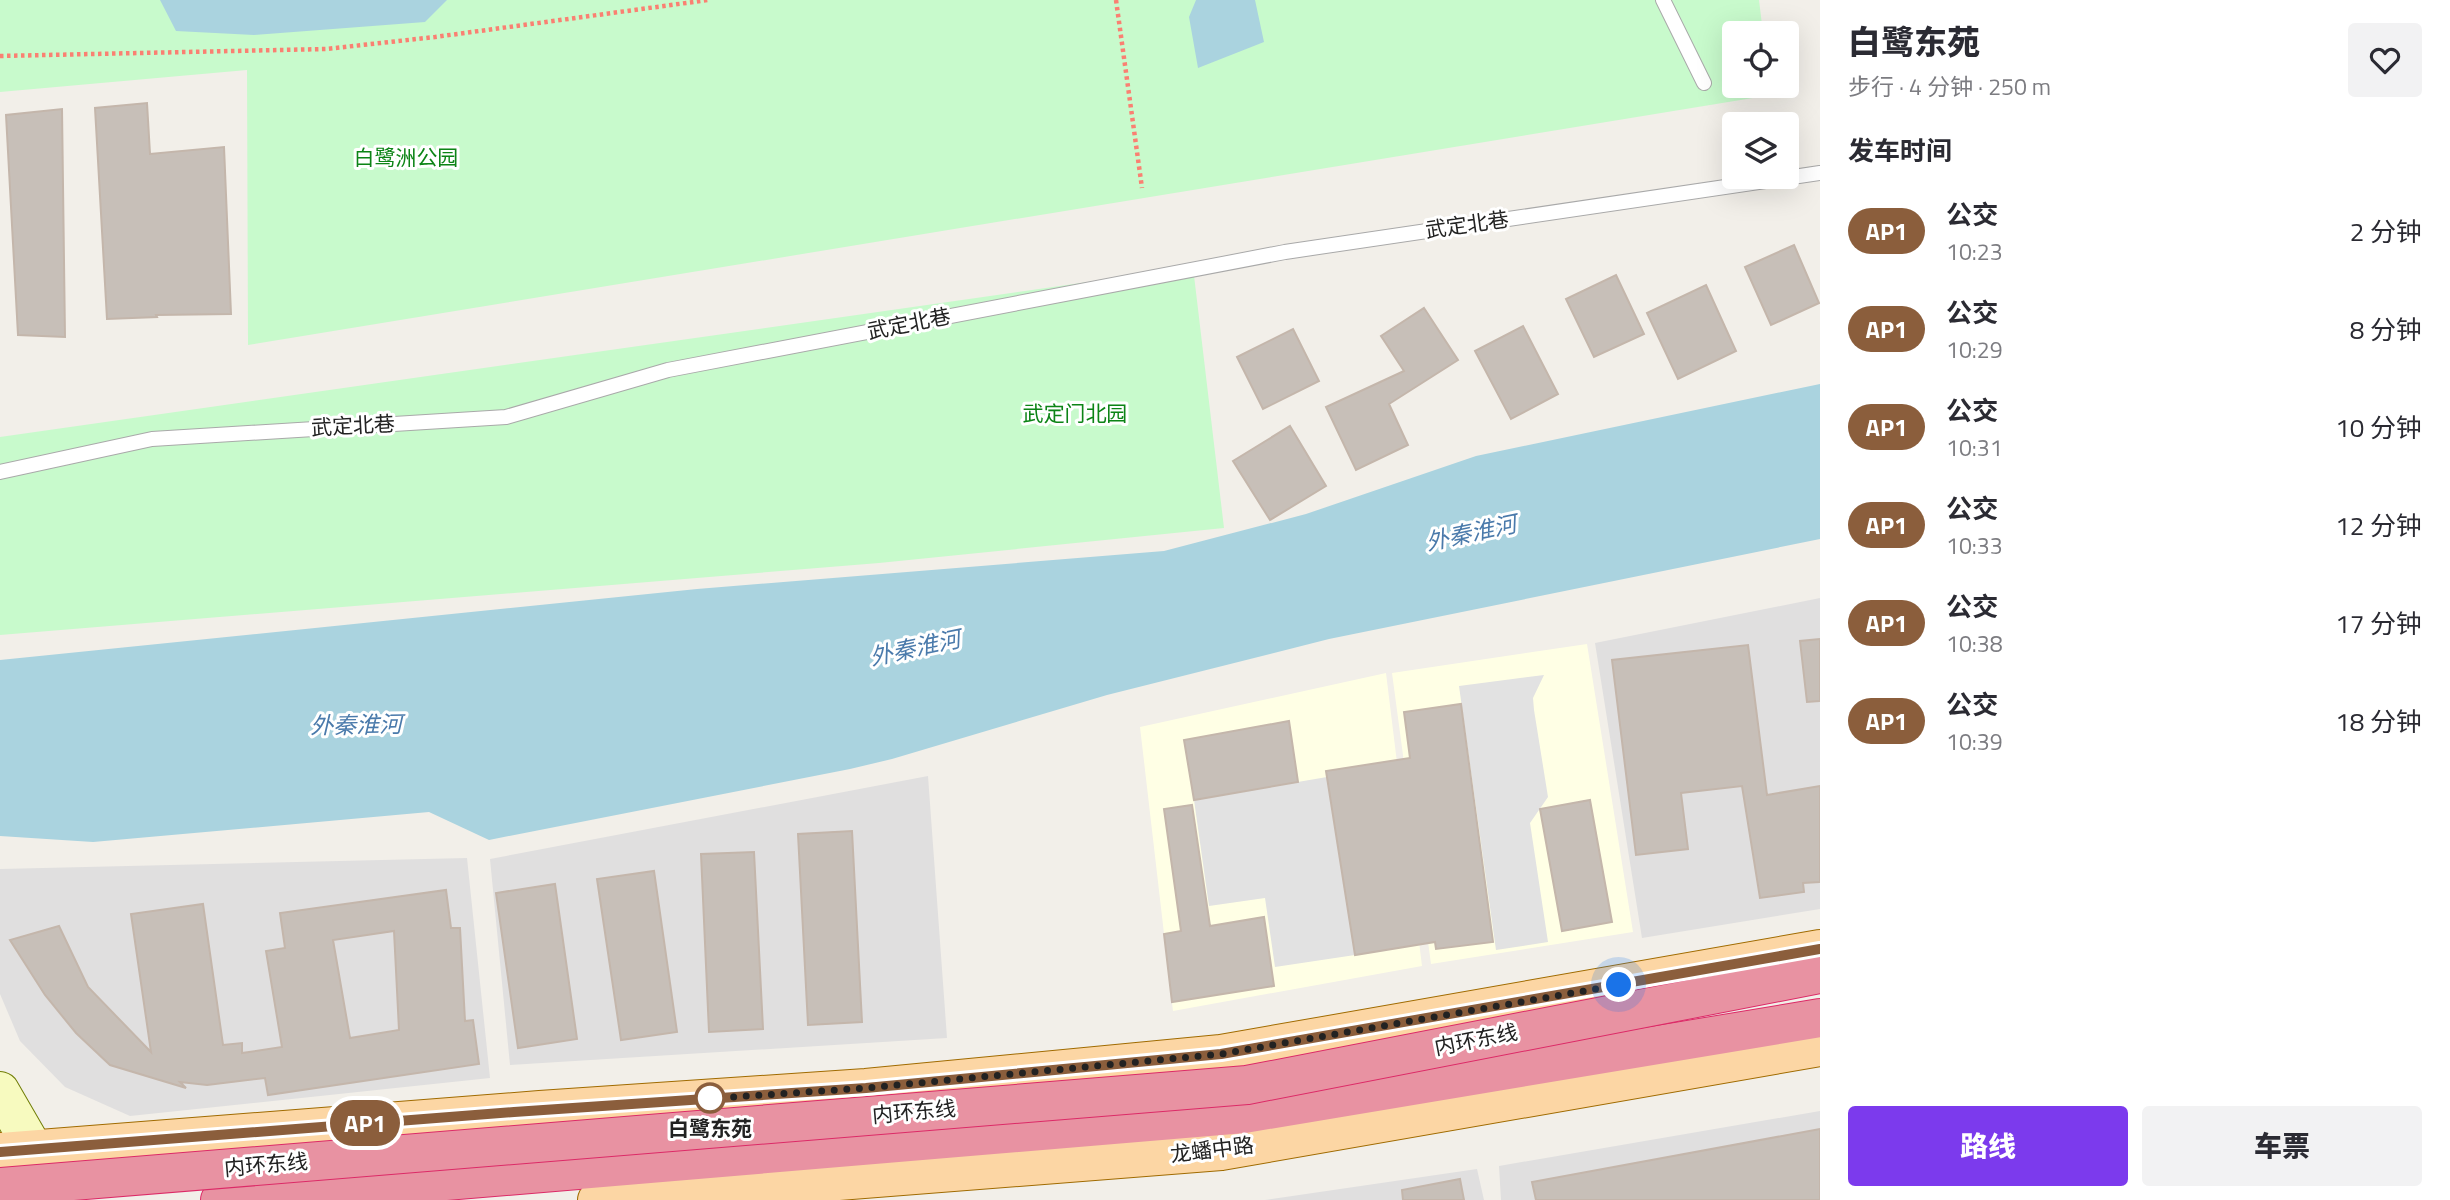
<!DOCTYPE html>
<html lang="zh">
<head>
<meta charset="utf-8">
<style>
	body { margin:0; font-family:"Titillium Web","Noto Sans SC",sans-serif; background:#f2f2f3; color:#2b2b33; height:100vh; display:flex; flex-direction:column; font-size:26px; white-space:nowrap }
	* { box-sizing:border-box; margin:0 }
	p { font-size:23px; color:#7c7c81 }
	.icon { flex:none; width:38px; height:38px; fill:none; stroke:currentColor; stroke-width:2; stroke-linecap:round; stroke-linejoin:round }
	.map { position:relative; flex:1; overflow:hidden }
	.details { display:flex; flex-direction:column; background:#fff; width:630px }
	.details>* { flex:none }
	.badge { padding:0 14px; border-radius:23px; font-size:24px; line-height:46px }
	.fabs { position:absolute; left:1722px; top:21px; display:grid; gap:14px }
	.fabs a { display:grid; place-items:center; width:77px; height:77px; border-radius:7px; background:#fff; box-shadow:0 7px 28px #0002; font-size:35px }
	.you { position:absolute; width:35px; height:35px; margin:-18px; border:5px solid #fff; border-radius:50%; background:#1a73e8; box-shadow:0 0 0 10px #1a73e833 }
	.map>.badge { position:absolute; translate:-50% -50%; box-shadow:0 0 0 4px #fff }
	h2 { padding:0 28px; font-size:26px; line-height:63px }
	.round { display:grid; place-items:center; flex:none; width:74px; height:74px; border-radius:7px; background:#f2f2f3 }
	.overview { display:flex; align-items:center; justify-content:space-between; height:119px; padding:0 28px }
	h1 { font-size:33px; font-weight:800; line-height:52px }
	.button { display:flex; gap:14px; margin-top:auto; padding:14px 28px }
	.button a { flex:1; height:80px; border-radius:7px; background:#7c3aed; color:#fff; font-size:28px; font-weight:800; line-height:80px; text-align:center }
	.button a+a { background:#f2f2f3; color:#2b2b33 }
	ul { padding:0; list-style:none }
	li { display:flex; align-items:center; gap:21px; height:98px; padding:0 28px }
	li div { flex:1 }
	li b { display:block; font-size:26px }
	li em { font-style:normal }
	li .badge { min-width:77px; font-weight:700; text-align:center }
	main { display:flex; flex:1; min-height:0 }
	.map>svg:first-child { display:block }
</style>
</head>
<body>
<main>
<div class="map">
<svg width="1820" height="1200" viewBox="0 0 1820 1200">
	<rect width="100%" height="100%" fill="#f2efe9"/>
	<path fill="#e0dfdf" d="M1820,598V909L1642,938L1595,643Z
		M928,776L947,1038L510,1065L490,859Z
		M467,858L490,1078L130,1116L65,1087L20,1041L0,994V869Z
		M1820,1111V1200H1501L1499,1166Z
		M1477,1169L1484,1200H1265Z"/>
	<path fill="#ffffe5" d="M1587,644L1633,932L1431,964L1392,673Z
		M1386,673L1422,966L1173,1011L1140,727Z"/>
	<path fill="#c8facc" d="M0,0H1759L1763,33H1734V86H1770L1771,95L248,345L247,70L0,92Z
		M1193,267L1224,528L879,563L0,635V437Z"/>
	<path fill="#e2e2e2" d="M1544,675L1533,698L1534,710L1548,797L1530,823L1548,942L1496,950L1459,686Z
		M1327,777L1355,955L1275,967L1265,898L1209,906L1194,800Z"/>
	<path fill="#aad3df" d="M160,0H447L425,22L254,35L176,31Z
		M1196,0H1255L1264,42L1198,68L1189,17Z
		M1820,384V539L1329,639L1107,695L892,759L850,769L489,840L429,812L93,842L0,836V660L697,589L1164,551L1306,514L1476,456Z"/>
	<path fill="#c7bfb8" stroke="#c4b6ab" stroke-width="2" fill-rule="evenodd" d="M147,103L150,154L224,147L231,314L156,315L157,317L107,319L95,108Z
		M62,109L65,337L18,335L6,115Z
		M1794,245L1819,303L1771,325L1745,267Z
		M1616,275L1644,334L1594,357L1566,299Z
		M1706,285L1736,351L1678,379L1647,313Z
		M1424,308L1458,360L1389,404L1408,445L1356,470L1326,407L1404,371L1381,336Z
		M1523,326L1558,394L1511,419L1475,351Z
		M1293,329L1319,381L1263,409L1237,357Z
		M1290,426L1326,486L1270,520L1233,461Z
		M1820,639V701L1807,702L1800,641Z
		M1748,645L1767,795L1820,786V882L1803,883L1804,892L1760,898L1742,786L1681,793L1688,849L1636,855L1612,660Z
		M1461,704L1493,942L1436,949L1435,942L1355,955L1326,771L1410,758L1404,712Z
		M1289,721L1298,782L1194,800L1184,740Z
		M1590,800L1612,922L1562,931L1540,809Z
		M1192,805L1210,926L1264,917L1274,986L1172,1002L1164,934L1181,931L1164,809Z
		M852,831L862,1022L808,1025L798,834Z
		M754,852L763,1029L709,1032L701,854Z
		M654,871L677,1032L621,1040L597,879Z
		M555,884L577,1039L518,1048L496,893Z
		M446,890L451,928H460L465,1021L473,1020L479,1064L268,1095L265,1078L207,1085L180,1082L186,1088L110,1065L76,1033L45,995L10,940L59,926L88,987L151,1052L131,914L203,904L223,1045L242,1043V1053L282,1047L266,951L285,948L280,913ZM394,931L399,1030L350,1038L333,940Z
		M1820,1129V1200H1536L1532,1182Z
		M1460,1179L1464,1200H1403L1402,1190Z"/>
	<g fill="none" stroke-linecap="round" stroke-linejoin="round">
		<g stroke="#a9a9a9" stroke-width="16">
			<path id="lane" d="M1663,0L1704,83
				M0,472L152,439L506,417L668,370L1285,252L1820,173"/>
		</g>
		<g stroke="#707d05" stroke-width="40">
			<path id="secondary" d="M0,1091L33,1148L54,1175"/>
		</g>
		<g stroke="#a06b00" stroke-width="40">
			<path id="primary" d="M0,1152L540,1110L866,1088L1221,1054L1820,949
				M597,1200L1221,1151L1820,1047"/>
		</g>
		<g stroke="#dc2a67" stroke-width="40">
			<path id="highway" d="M220,1200L1244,1114L1820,1018"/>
		</g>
		<path stroke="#fa8072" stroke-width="4.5" stroke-dasharray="3.5 3.5" stroke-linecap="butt" d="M1116,0L1142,188
			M0,56L326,49L435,37L708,0"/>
		<use href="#lane" stroke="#fff" stroke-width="14"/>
		<use href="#secondary" stroke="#f7fabf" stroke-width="38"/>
		<use href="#primary" stroke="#fcd6a4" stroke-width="38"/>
		<use href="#highway" stroke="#e892a2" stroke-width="38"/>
		<g stroke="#dc2a67" stroke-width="40" stroke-linecap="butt">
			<path id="highway-bridge" d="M0,1187L1247,1085L1820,974"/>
		</g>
		<use href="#highway-bridge" stroke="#e892a2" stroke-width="38"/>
	</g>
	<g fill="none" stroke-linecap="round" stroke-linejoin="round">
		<g stroke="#fff" stroke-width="16">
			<path id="line" d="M0,1152L514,1112L866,1088L1221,1054L1820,949"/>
		</g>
		<use href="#line" stroke="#8b5e3c" stroke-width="10"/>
		<path stroke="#222" stroke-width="7" stroke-dasharray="0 12.6" d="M710,1098L703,1099L866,1088L1221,1054L1619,985"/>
	</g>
	<circle fill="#fff" stroke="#8b5e3c" stroke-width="3.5" cx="710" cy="1098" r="14"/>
	<g text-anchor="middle" stroke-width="6" stroke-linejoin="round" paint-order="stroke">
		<g font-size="21" fill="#0c8416" stroke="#fff">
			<text x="406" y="165">白鹭洲公园</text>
			<text x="1075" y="421">武定门北园</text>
		</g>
		<g font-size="21" fill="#222" stroke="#fff">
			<text transform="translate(1467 225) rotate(-8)" y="7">武定北巷</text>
			<text transform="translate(909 324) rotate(-11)" y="7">武定北巷</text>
			<text transform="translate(353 426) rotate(-3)" y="7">武定北巷</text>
			<text transform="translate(1476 1040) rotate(-11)" y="7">内环东线</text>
			<text transform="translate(914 1112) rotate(-5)" y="7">内环东线</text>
			<text transform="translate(1212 1150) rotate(-7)" y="7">龙蟠中路</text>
			<text transform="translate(266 1165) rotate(-5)" y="7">内环东线</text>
		</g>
		<g font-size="21" font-weight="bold" fill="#222" stroke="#fff">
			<text x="710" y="1136">白鹭东苑</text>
		</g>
		<g font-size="23" font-style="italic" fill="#4a7aab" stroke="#fff">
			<text transform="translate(1471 533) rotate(-12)" y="8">外秦淮河</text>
			<text transform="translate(915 648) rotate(-12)" y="8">外秦淮河</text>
			<text transform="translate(356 725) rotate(-1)" y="8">外秦淮河</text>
		</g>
	</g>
</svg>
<div class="fabs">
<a><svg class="icon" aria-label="locate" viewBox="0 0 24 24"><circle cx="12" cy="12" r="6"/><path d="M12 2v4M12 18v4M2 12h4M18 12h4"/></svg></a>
<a><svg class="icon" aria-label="layers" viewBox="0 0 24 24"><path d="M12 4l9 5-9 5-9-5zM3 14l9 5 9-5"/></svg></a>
</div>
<div class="you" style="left:1619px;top:985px"></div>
<b class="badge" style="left:365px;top:1123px;background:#8b5e3c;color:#fff">AP1</b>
</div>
<section class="details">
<div class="overview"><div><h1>白鹭东苑</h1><p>步行 · 4 分钟 · 250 m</p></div><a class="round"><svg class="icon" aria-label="heart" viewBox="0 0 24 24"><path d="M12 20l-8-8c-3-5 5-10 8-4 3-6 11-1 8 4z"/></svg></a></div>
<h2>发车时间</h2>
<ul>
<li><span class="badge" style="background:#8b5e3c;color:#fff">AP1</span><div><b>公交</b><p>10:23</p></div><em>2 分钟</em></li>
<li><span class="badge" style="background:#8b5e3c;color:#fff">AP1</span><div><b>公交</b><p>10:29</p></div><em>8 分钟</em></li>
<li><span class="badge" style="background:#8b5e3c;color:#fff">AP1</span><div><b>公交</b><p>10:31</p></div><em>10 分钟</em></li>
<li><span class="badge" style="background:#8b5e3c;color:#fff">AP1</span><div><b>公交</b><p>10:33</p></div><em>12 分钟</em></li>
<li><span class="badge" style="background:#8b5e3c;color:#fff">AP1</span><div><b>公交</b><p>10:38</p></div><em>17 分钟</em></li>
<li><span class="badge" style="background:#8b5e3c;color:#fff">AP1</span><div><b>公交</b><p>10:39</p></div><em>18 分钟</em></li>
</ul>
<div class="button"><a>路线</a><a>车票</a></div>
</section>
</main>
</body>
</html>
